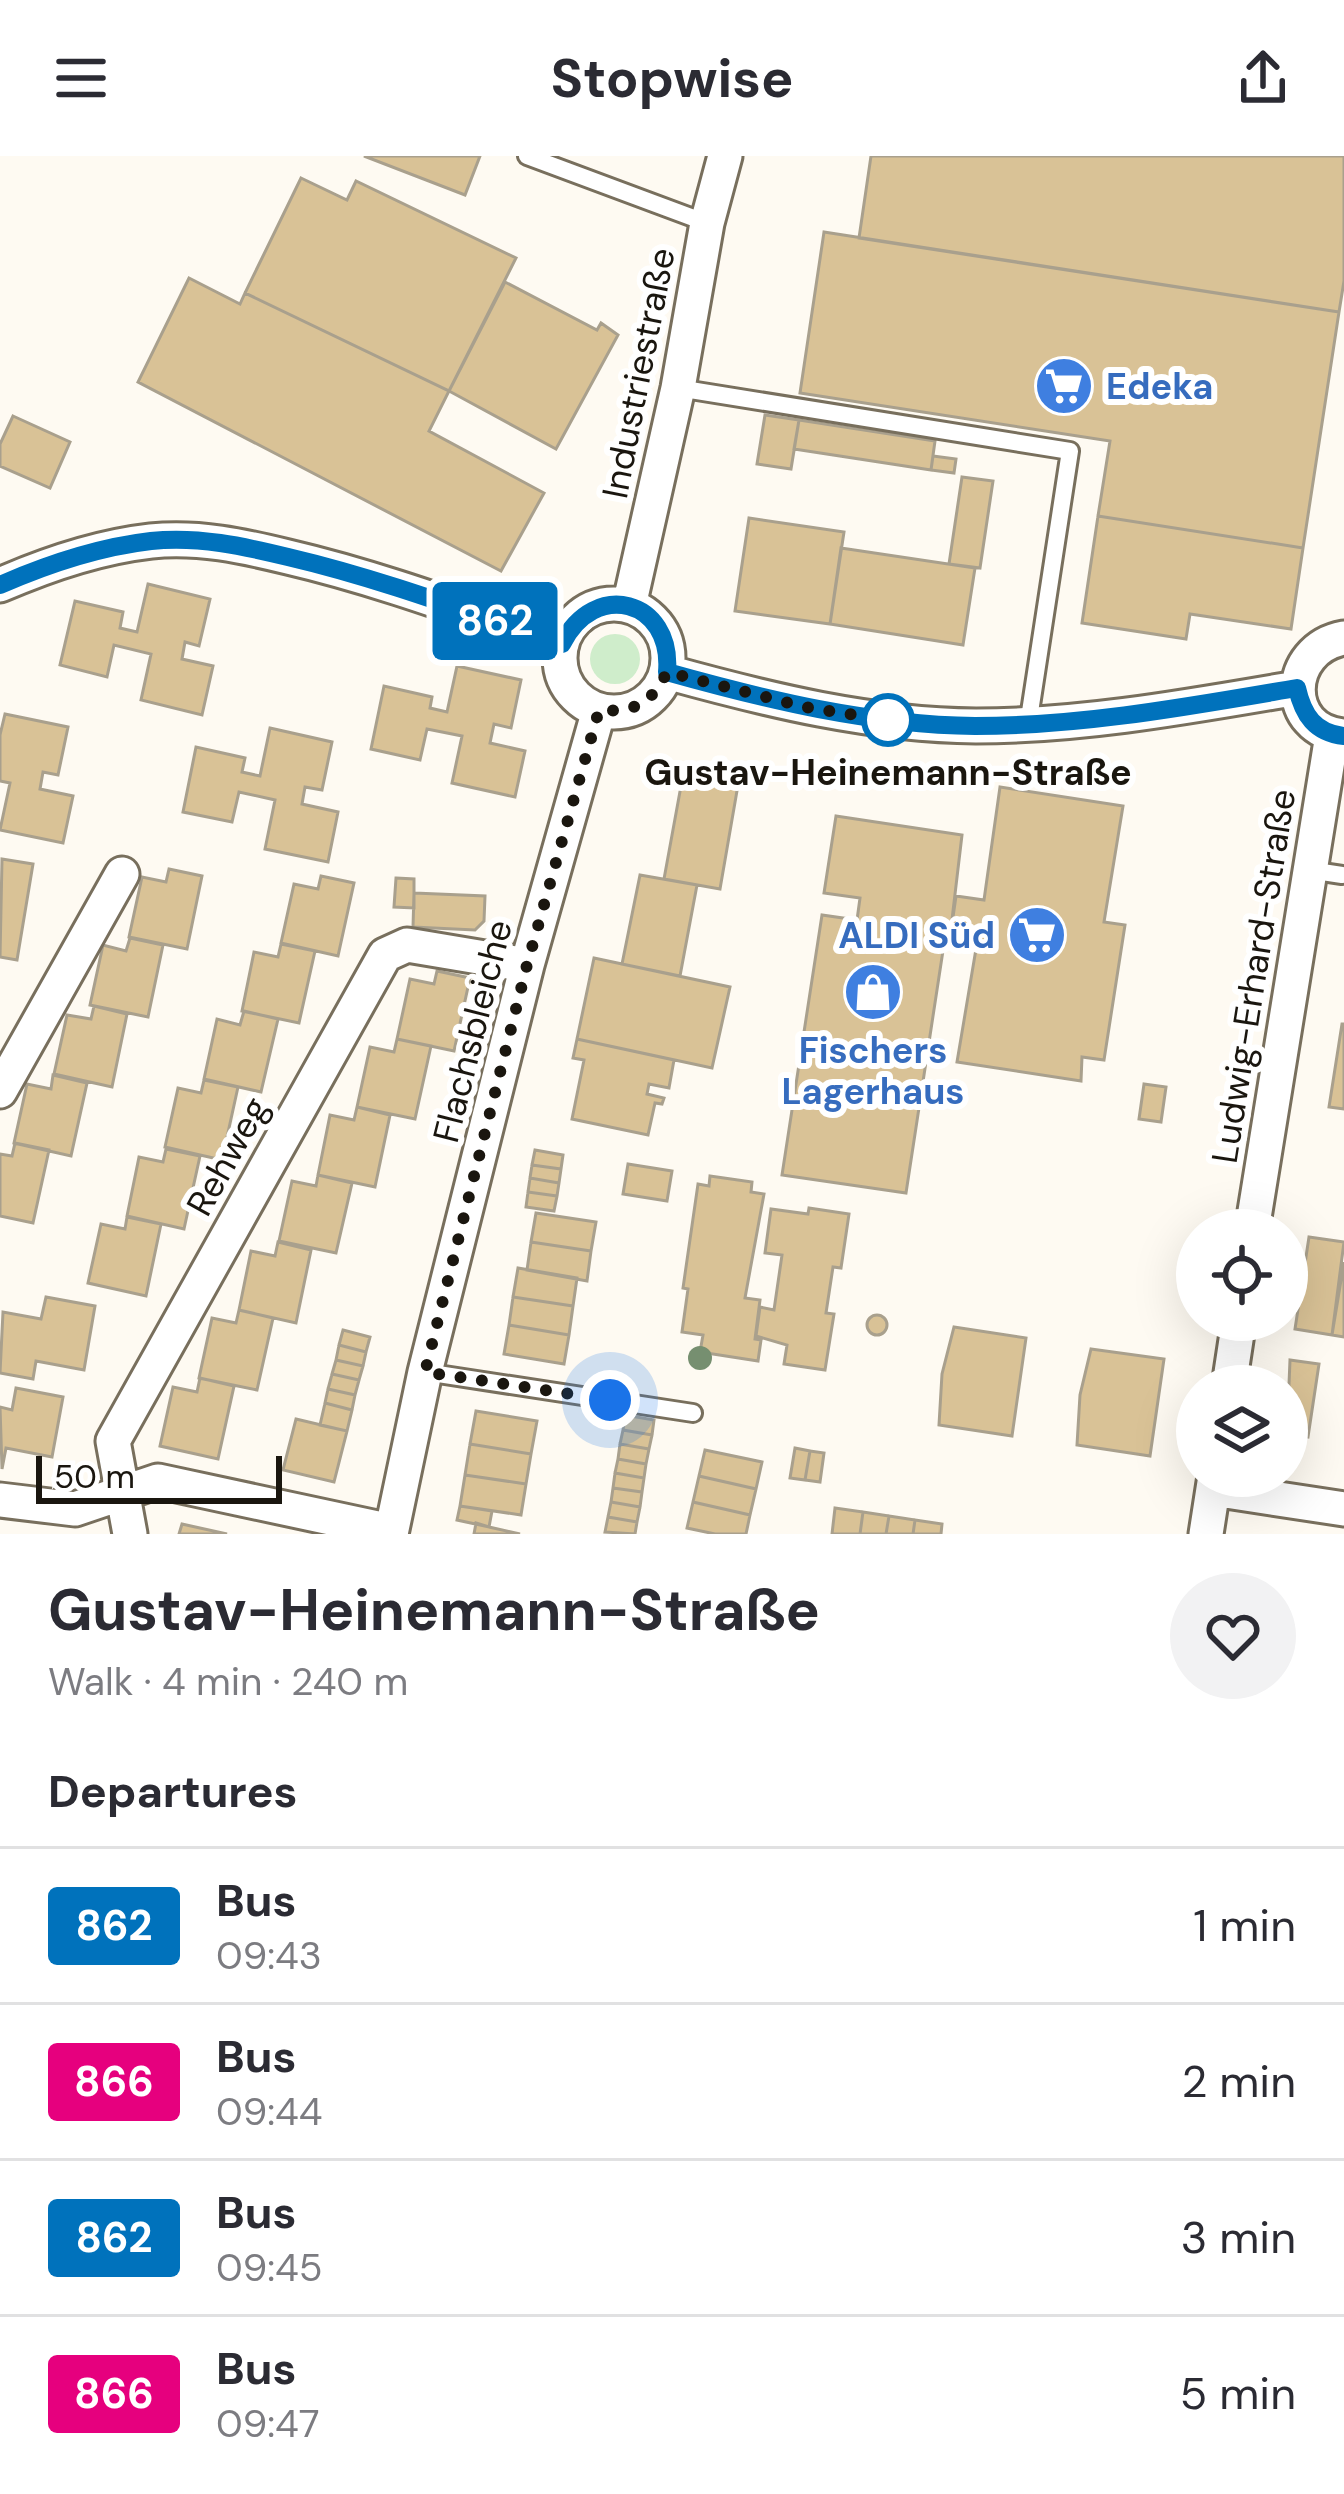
<!DOCTYPE html>
<html lang="en">
<head>
<meta charset="utf-8">
<style>
	body { margin:0; font-family:"DM Sans",sans-serif; background:#f2f2f3; color:#2b2b33; height:100vh; display:flex; flex-direction:column; font-size:45px; white-space:nowrap }
	* { box-sizing:border-box; margin:0 }
	p { font-size:39px; color:#7c7c81 }
	.icon { flex:none; width:66px; height:66px; fill:none; stroke:currentColor; stroke-width:2; stroke-linecap:round; stroke-linejoin:round }
	.map { position:relative; height:1378px; overflow:hidden }
	.side { display:flex; flex-direction:column; background:#fff; flex:1 }
	.side>* { flex:none }
	.badge { padding:0 24px; border-radius:9px; font-size:42px; line-height:78px }
	.controls { position:absolute; left:1176px; top:1053px; display:grid; gap:24px }
	.controls a { display:grid; place-items:center; width:132px; height:132px; border-radius:50%; background:#fff; box-shadow:0 12px 48px #0002; font-size:60px }
	.scale { position:absolute; left:36px; bottom:30px; width:246px; box-sizing:border-box; padding-left:12px; border:6px solid #1a160f; border-top:0; font-size:33px; line-height:42px; white-space:nowrap; color:#1a160f; -webkit-text-stroke:9px #fff; paint-order:stroke }
	.you { position:absolute; width:60px; height:60px; margin:-30px; border:9px solid #fff; border-radius:50%; background:#1a73e8; box-shadow:0 0 0 18px #1a73e833 }
	.map>.badge { position:absolute; translate:-50% -50%; box-shadow:0 0 0 6px #fff }
	h2 { padding:0 48px; font-size:45px; line-height:108px }
	.round { display:grid; place-items:center; flex:none; width:126px; height:126px; border-radius:63px; background:#f2f2f3 }
	.head { display:flex; align-items:center; justify-content:space-between; height:204px; padding:0 48px }
	h1 { font-size:57px; font-weight:700; line-height:90px }
	ul { padding:0; list-style:none }
	li { display:flex; align-items:center; gap:36px; height:156px; padding:0 48px; border-top:3px solid #e1e1e2 }
	li div { flex:1 }
	li b { display:block; font-size:45px }
	li em { font-style:normal }
	li .badge { min-width:132px; font-weight:700; text-align:center }
	header { display:flex; justify-content:space-between; align-items:center; height:156px; padding:0 48px; background:#fff; font-size:54px; font-weight:700 }
	.map>svg:first-child { display:block }
</style>
</head>
<body>
<header><svg class="icon" aria-label="menu" viewBox="0 0 24 24"><path d="M4 6h16M4 12h16M4 18h16"/></svg>Stopwise<svg class="icon" aria-label="share" viewBox="0 0 24 24"><path d="M12 15V3M7 8l5-5 5 5M5 13v7h14v-7"/></svg></header>
<div class="map">
<svg width="1344" height="1378" viewBox="0 0 1344 1378">
	<rect width="100%" height="100%" fill="#fefaf2"/>
	<path fill="#cfedcb" d="M590 503a25 25 0 1 1 50 0a25 25 0 1 1-50 0Z"/>
	<path fill="#d9c296" stroke="#a9a08d" stroke-width="3" d="M364,0H480L465,39Z
		M871,0H1344V125L1339,156L859,82Z
		M301,22L347,44L356,25L516,102L449,235L245,137Z
		M824,76L1339,156L1303,392L1098,360L1110,285L800,237Z
		M189,122L240,148L245,137L449,235L429,275L544,337L501,415L138,226Z
		M505,126L597,174L601,167L618,179L556,293L449,235Z
		M765,259L799,264L791,313L757,308Z
		M13,260L70,286L50,332L0,310V288Z
		M799,264L935,285L931,314L794,293Z
		M933,300L956,303L954,317L931,314Z
		M962,321L993,325L980,412L949,408Z
		M1098,360L1303,392L1291,473L1190,458L1186,483L1082,467Z
		M749,362L844,376L830,468L735,455Z
		M841,392L975,412L963,489L830,468Z
		M148,428L210,443L199,490L185,486L182,503L213,510L202,559L141,544L151,498L114,489L107,521L60,509L75,445L123,456L120,472L137,476Z
		M457,510L521,524L511,572L494,568L490,587L525,595L515,641L452,627L462,580L427,573L420,604L371,593L384,530L432,541L430,552L447,556Z
		M5,558L68,571L58,619L43,616L40,633L73,640L63,687L0,674L10,627L0,625V579Z
		M270,572L332,586L322,634L305,631L302,648L338,656L328,706L265,693L275,644L239,636L232,666L183,656L196,591L245,602L242,616L260,620Z
		M683,619L738,629L720,733L664,723Z
		M1000,631L1123,650L1104,766L1125,769L1104,904L1082,901L1081,925L957,906L976,793L949,789L956,740L984,744Z
		M836,660L962,679L949,789L944,788L906,1037L782,1019L822,759L857,764L860,742L824,737Z
		M2,703L33,708L17,804L0,801Z
		M169,713L202,720L187,793L129,781L142,721L166,726Z
		M640,719L697,729L680,820L622,808Z
		M321,720L354,727L338,800L281,787L294,728L318,733Z
		M396,722L414,723V752L394,751Z
		M414,737L485,740L484,765L475,774L413,771Z
		M130,782L163,789L148,861L90,849L103,789L126,795Z
		M281,788L315,795L299,867L242,855L254,796L278,801Z
		M594,802L730,831L712,912L577,883Z
		M437,815L470,822L454,895L397,883L410,823L434,828Z
		M94,850L127,858L112,931L54,918L67,859L91,863Z
		M244,855L278,863L261,936L204,923L217,863L240,869Z
		M1342,868H1344V953L1329,951Z
		M397,883L431,890L415,963L357,951L370,891L394,896Z
		M577,883L674,904L669,932L649,928L647,938L664,942L662,948L655,947L648,979L572,963L584,904L573,902Z
		M53,919L87,927L71,1000L14,987L27,928L51,933Z
		M204,924L238,931L222,1004L165,991L178,932L201,937Z
		M1144,928L1166,931L1161,966L1139,963Z
		M357,951L390,959L375,1031L318,1019L330,959L354,964Z
		M15,987L49,994L33,1067L0,1060V998L12,1000Z
		M166,993L200,1000L184,1073L127,1060L139,1001L163,1006Z
		M535,994L563,999L561,1013L532,1009Z
		M628,1008L672,1015L667,1045L623,1038Z
		M532,1009L561,1013L559,1027L530,1022Z
		M318,1019L352,1027L336,1097L279,1085L292,1025L316,1030Z
		M710,1020L752,1026L751,1036L764,1038L745,1142L760,1144L755,1183L761,1184L758,1205L700,1196L703,1179L682,1176L688,1133L683,1132L698,1028L709,1030Z
		M530,1022L559,1027L557,1040L528,1036Z
		M528,1036L557,1040L554,1055L526,1051Z
		M809,1052L849,1058L841,1112L833,1111L826,1157L834,1158L825,1214L784,1208L787,1189L756,1180L760,1151L774,1154L782,1099L765,1097L771,1053L808,1058Z
		M536,1057L596,1066L591,1095L531,1086Z
		M127,1061L161,1068L146,1140L88,1127L101,1068L125,1073Z
		M1309,1081L1344,1086L1332,1179L1295,1173Z
		M278,1086L311,1094L296,1167L239,1154L251,1095L275,1100Z
		M531,1086L591,1095L587,1125L527,1114Z
		M1344,1106V1181L1332,1179Z
		M518,1112L577,1122L573,1150L513,1141Z
		M46,1141L95,1150L84,1214L36,1205L33,1223L0,1217L3,1156L41,1163Z
		M513,1141L573,1150L569,1179L509,1169Z
		M239,1154L273,1162L257,1234L199,1222L212,1162L236,1167Z
		M867 1169a10 10 0 1 1 20 0a10 10 0 1 1-20 0Z
		M509,1169L569,1179L564,1208L504,1198Z
		M954,1171L1026,1182L1012,1280L939,1269L942,1218Z
		M343,1174L370,1181L366,1196L339,1189Z
		M339,1189L366,1196L363,1210L336,1204Z
		M1091,1193L1164,1203L1150,1300L1077,1289L1080,1239Z
		M336,1204L363,1210L359,1224L332,1218Z
		M1290,1204L1319,1208L1308,1281L1287,1277Z
		M332,1218L359,1224L355,1239L328,1233Z
		M200,1222L234,1230L218,1303L160,1290L173,1231L197,1236Z
		M16,1232L63,1241L52,1301L6,1292L2,1313L0,1251L12,1254Z
		M328,1233L355,1239L352,1254L325,1247Z
		M325,1247L352,1254L347,1275L320,1269Z
		M476,1255L537,1265L531,1298L470,1288Z
		M625,1259L654,1264L652,1279L623,1274Z
		M296,1263L347,1275L334,1326L283,1314Z
		M623,1274L652,1279L649,1293L620,1288Z
		M470,1288L531,1298L526,1328L465,1319Z
		M620,1288L649,1293L646,1308L618,1303Z
		M795,1292L810,1295L805,1324L790,1322Z
		M705,1294L762,1306L756,1333L699,1320Z
		M810,1295L824,1297L820,1326L805,1324Z
		M618,1303L646,1308L644,1322L615,1317Z
		M615,1317L644,1322L642,1336L613,1332Z
		M465,1319L526,1328L521,1359L460,1350Z
		M699,1320L756,1333L750,1359L693,1346Z
		M613,1332L642,1336L640,1351L611,1346Z
		M611,1346L640,1351L637,1366L608,1361Z
		M693,1346L750,1359L746,1378H715L687,1372Z
		M460,1350L492,1355L489,1371L457,1364Z
		M835,1352L863,1356L860,1378H832Z
		M863,1356L889,1360L886,1378H860Z
		M889,1360L915,1364L913,1378H886Z
		M608,1361L637,1366L635,1378L605,1376Z
		M915,1364L942,1368L941,1378H913Z
		M476,1367L489,1371L520,1378H474Z
		M182,1368L227,1378H179Z"/>
	<g fill="none" stroke-linecap="round" stroke-linejoin="round">
		<g stroke="#786f5d" stroke-width="22">
			<path id="service" d="M527,0L707,67
				M678,232L1070,295L1028,569
				M1309,714L1342,719
				M425,1216L693,1257"/>
		</g>
		<g stroke="#786f5d" stroke-width="39">
			<path id="minor" d="M0,429C48,408 98,391 151,385C198,380 243,390 288,401C382,423 471,457 562,488
				M560 502a54 54 0 1 1 108 0a54 54 0 1 1-108 0Z
				M629,450L678,232L707,67L725,0
				M1344,482C1284,493 1282,575 1344,580
				M667,516C768,544 870,569 976,570C1083,570 1191,550 1297,532
				M0,935L122,718
				M1252,1074L1332,579
				M1229,1230L1239,1164
				M1213,1333L1344,1353
				M0,1344L75,1353L158,1325L391,1375
				M130,1378L113,1285L385,799L407,789L527,809
				M391,1378L425,1216L527,809L599,554
				M1206,1378L1215,1320"/>
		</g>
		<use href="#service" stroke="#fff" stroke-width="16"/>
		<use href="#minor" stroke="#fff" stroke-width="33"/>
	</g>
	<circle fill="#768f70" cx="700" cy="1202" r="12"/>
	<g fill="none" stroke-linecap="round" stroke-linejoin="round">
		<g stroke="#fff" stroke-width="27">
			<path id="line" d="M0,429C48,408 99,391 151,385C198,380 243,390 288,401C382,423 471,457 562,488C594,423 673,443 667,516C767,544 870,569 975,570C1083,570 1191,550 1297,532C1303,559 1315,577 1344,580"/>
		</g>
		<use href="#line" stroke="#0072bc" stroke-width="18"/>
		<path stroke="#1a160f" stroke-width="12" stroke-dasharray="0 21.6" d="M610,1244L425,1216L527,809L599,554C634,557 652,547 667,516L805,551L892,565L888,564"/>
	</g>
	<defs>
		<g id="supermarket-disc" transform="scale(3)"><circle r="9.5" fill="#3f7fe0" stroke="#fff"/><path d="M-6-5.5h2.5l.6 2H6L4.5 2H-2.5L-4.4-4H-6ZM-1.5 3.2a1.3 1.3 0 1 0 .1 0ZM3 3.2a1.3 1.3 0 1 0 .1 0Z" fill="#fff"/></g>
		<g id="shop-disc" transform="scale(3)"><circle r="9.5" fill="#3f7fe0" stroke="#fff"/><path d="M-5-2.5h2.3a2.7 3.5 0 0 1 5.4 0H5L5.5 6h-11ZM-1.5-2.5h3a1.5 2.3 0 0 0-3 0Z" fill="#fff"/></g>
	</defs>
	<g fill-rule="evenodd">
		<use href="#supermarket-disc" x="1064" y="230"/>
		<use href="#supermarket-disc" x="1037" y="779"/>
		<use href="#shop-disc" x="873" y="836"/>
	</g>
	<circle fill="#fff" stroke="#0072bc" stroke-width="6" cx="888" cy="564" r="24"/>
	<g text-anchor="middle" stroke-width="12" stroke-linejoin="round" paint-order="stroke">
		<g font-size="36" fill="#1a160f" stroke="#fff">
			<text transform="translate(638 217) rotate(-79)" y="13">Industriestraße</text>
			<text transform="translate(1253 820) rotate(-81)" y="13">Ludwig-Erhard-Straße</text>
			<text transform="translate(472 875) rotate(-76)" y="13">Flachsbleiche</text>
			<text transform="translate(227 1000) rotate(-61)" y="13">Rehweg</text>
		</g>
		<g font-size="36" font-weight="bold" fill="#366cbe" stroke="#fff" text-anchor="start">
			<text x="1106" y="243">Edeka</text>
			<text x="995" y="792" text-anchor="end">ALDI Süd</text>
			<text x="873" y="907" text-anchor="middle">Fischers<tspan x="873" dy="41">Lagerhaus</tspan></text>
		</g>
		<g font-size="36" font-weight="bold" fill="#1a160f" stroke="#fff">
			<text x="888" y="629">Gustav-Heinemann-Straße</text>
		</g>
	</g>
</svg>
<div class="controls">
<a><svg class="icon" aria-label="locate" viewBox="0 0 24 24"><circle cx="12" cy="12" r="6"/><path d="M12 2v4M12 18v4M2 12h4M18 12h4"/></svg></a>
<a><svg class="icon" aria-label="layers" viewBox="0 0 24 24"><path d="M12 4l9 5-9 5-9-5zM3 14l9 5 9-5"/></svg></a>
</div>
<div class="scale">50 m</div>
<div class="you" style="left:610px;top:1244px"></div>
<b class="badge" style="left:495px;top:465px;background:#0072bc;color:#fff">862</b>
</div>
<section class="side">
<div class="head"><div><h1>Gustav-Heinemann-Straße</h1><p>Walk · 4 min · 240 m</p></div><a class="round"><svg class="icon" aria-label="heart" viewBox="0 0 24 24"><path d="M12 20l-8-8c-3-5 5-10 8-4 3-6 11-1 8 4z"/></svg></a></div>
<h2>Departures</h2>
<ul>
<li><span class="badge" style="background:#0072bc;color:#fff">862</span><div><b>Bus</b><p>09:43</p></div><em>1 min</em></li>
<li><span class="badge" style="background:#e6007e;color:#fff">866</span><div><b>Bus</b><p>09:44</p></div><em>2 min</em></li>
<li><span class="badge" style="background:#0072bc;color:#fff">862</span><div><b>Bus</b><p>09:45</p></div><em>3 min</em></li>
<li><span class="badge" style="background:#e6007e;color:#fff">866</span><div><b>Bus</b><p>09:47</p></div><em>5 min</em></li>
</ul>
</section>
</body>
</html>
